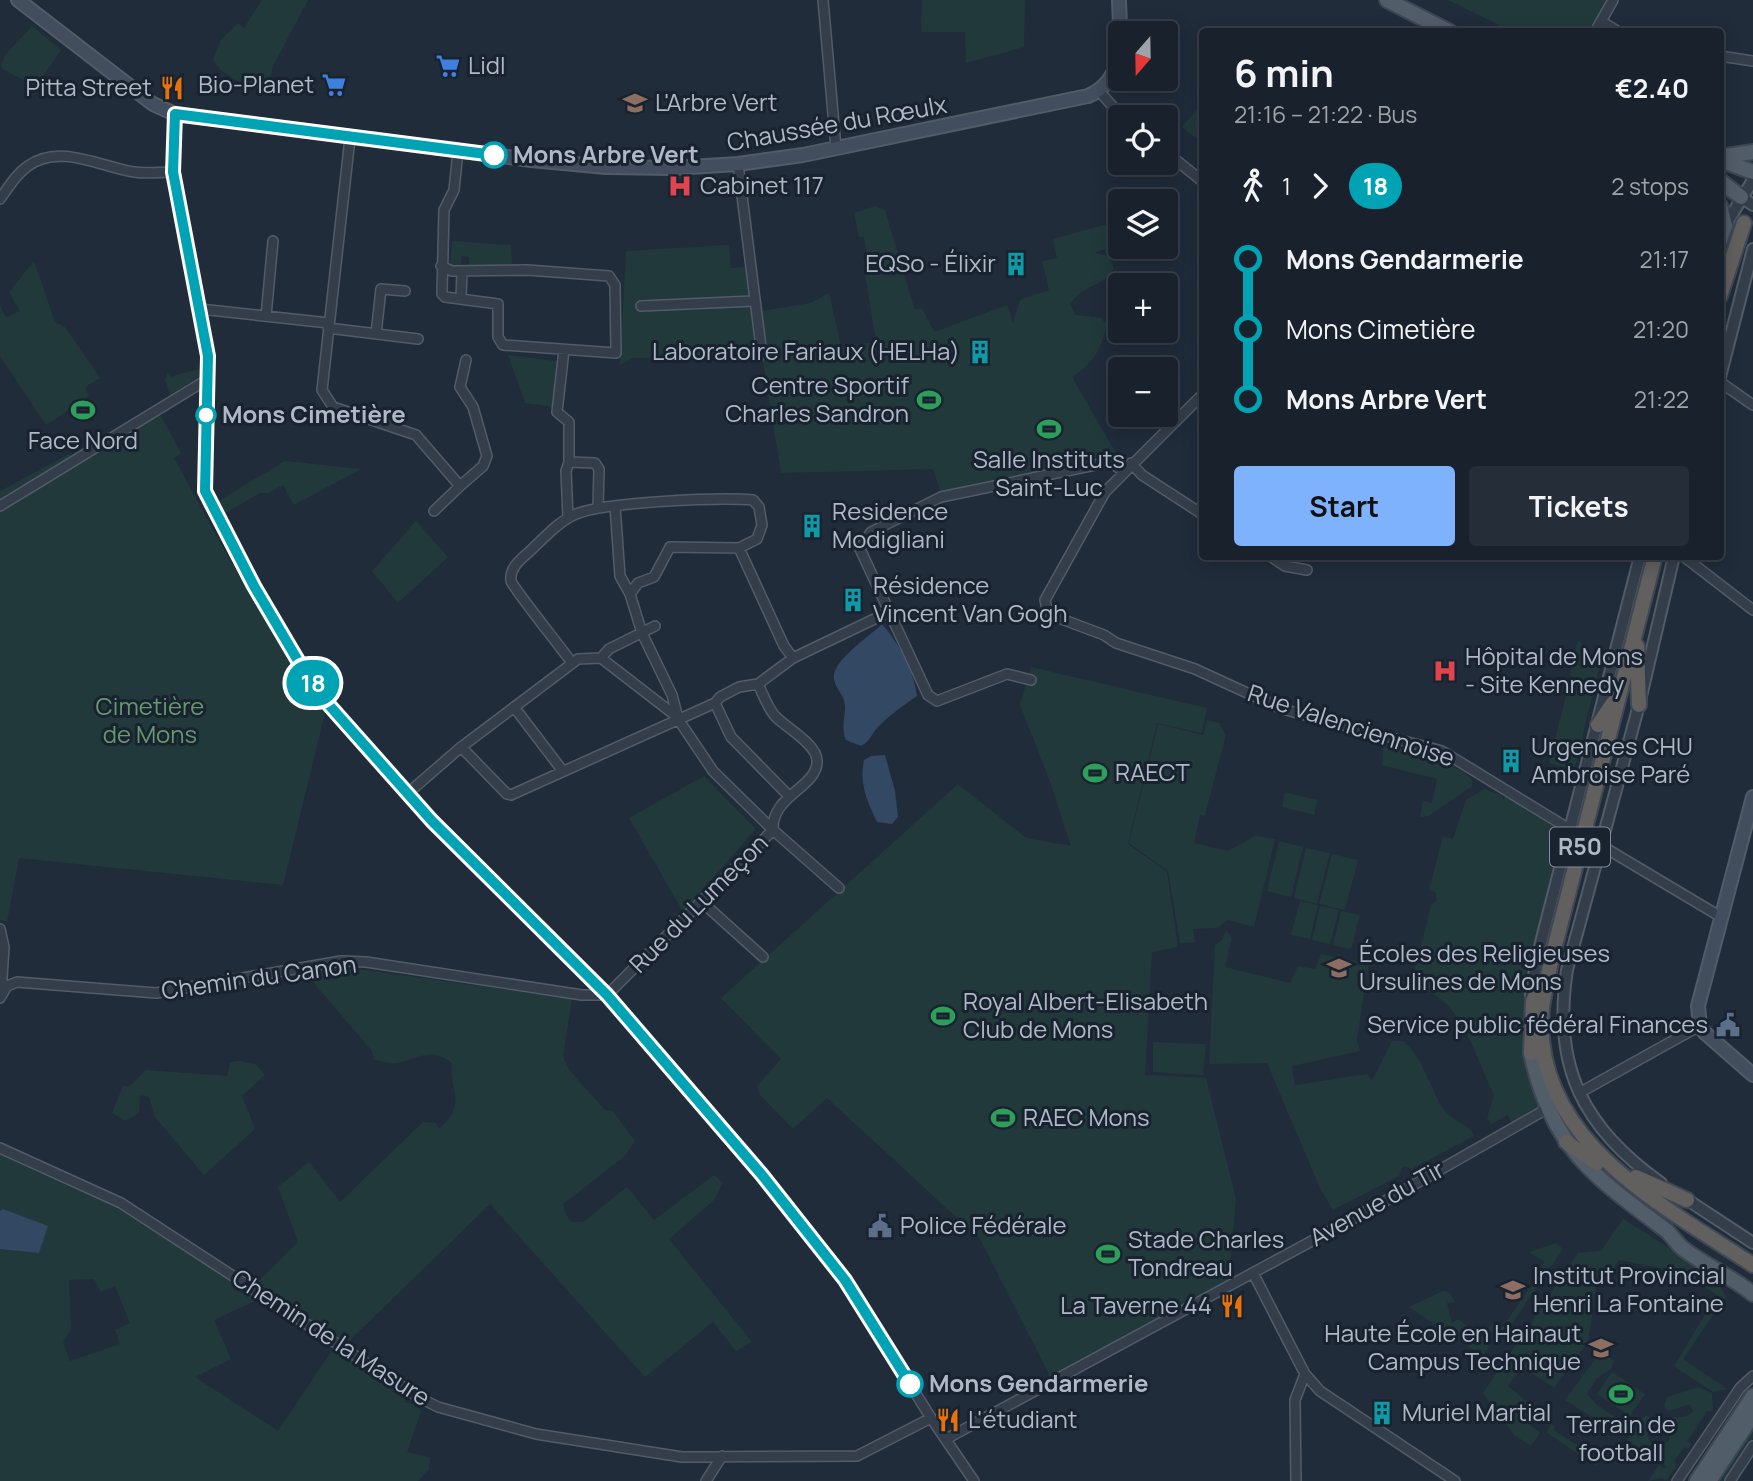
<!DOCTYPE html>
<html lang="en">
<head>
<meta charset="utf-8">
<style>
	body { margin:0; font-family:Manrope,sans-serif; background:#252e38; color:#f1f3f6; height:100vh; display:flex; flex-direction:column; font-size:26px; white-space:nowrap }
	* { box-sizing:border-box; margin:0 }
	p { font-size:23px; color:#9fa3a9 }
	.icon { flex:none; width:38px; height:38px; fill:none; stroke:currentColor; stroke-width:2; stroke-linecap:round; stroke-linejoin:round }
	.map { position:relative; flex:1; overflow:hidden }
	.details { position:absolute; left:1199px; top:28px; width:525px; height:532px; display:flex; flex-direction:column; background:#18212c; border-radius:7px; box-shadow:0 4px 18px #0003,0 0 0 2px #363e48 }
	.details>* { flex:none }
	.badge { padding:0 14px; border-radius:23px; font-size:24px; line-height:46px }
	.needle { width:46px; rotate:200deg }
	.fabs { position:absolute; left:1108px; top:21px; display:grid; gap:14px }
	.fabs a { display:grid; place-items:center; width:70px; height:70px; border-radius:7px; background:#18212c; box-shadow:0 4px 18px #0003,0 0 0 2px #363e48; font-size:35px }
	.map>.badge { position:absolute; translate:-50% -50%; box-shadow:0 0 0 4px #fff }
	.legs { display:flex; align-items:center; gap:10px; height:77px; padding:0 35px; font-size:23px }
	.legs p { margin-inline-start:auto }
	.head { display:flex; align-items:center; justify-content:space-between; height:119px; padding:0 35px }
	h1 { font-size:38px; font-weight:700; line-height:52px }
	.action { display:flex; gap:14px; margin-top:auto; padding:14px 35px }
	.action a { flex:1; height:80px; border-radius:7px; background:#7eb2fc; color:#111; font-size:28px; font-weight:700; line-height:80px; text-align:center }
	.action a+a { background:#252e38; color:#f1f3f6 }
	ul { padding:0 35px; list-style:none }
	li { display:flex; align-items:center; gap:24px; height:70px; font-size:26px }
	li i { display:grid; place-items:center; width:10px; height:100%; margin:0 9px; background:currentColor }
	li i::after { content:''; width:18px; height:18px; margin:-9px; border:5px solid; border-radius:50%; background:#18212c }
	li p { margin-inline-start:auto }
	li:first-child i { background:linear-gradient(#0000 50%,currentColor 0) }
	li:last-child i { background:linear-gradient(currentColor 50%,#0000 0) }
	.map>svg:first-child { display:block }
</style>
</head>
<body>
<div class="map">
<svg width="1753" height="1481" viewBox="0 0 1753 1481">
	<rect width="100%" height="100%" fill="#202c3a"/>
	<path fill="#22393b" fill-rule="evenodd" d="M262,0H308L273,66L269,85L265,88C246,85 220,77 213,58L221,40L238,23L244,28Z
		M922,0H1025L1024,47L966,63L965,32H921Z
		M1448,0H1613L1595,32L1511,31Z
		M32,26L61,50L36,87L3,69L1,65L6,54Z
		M1198,108L1202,112V143L1182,127Z
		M875,206L885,210L915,310L922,308L934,332L1007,305L1013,323L1020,300L1049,290L1042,261L1057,258L1053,239L1115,222L1120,245L1094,253L1109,256L1114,268C1102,288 1085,283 1070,304L1076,315L1101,318L1107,325C1101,349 1093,364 1072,377L1117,455L1114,464L944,502L933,469L781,473L755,312L811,303L829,293L841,346L876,342L863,262L868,261L864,237H859L854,213Z
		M452,241L511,245L512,265L469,266V257L462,256L461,266L450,265Z
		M729,245L731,268L745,267L756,348L751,358H633L620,365L626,251Z
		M34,261L55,322L65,327L100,378L85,387L89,396L46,425L0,356V306L6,317L20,311L9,292Z
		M508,355L562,362V408L525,403Z
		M201,368L200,376L170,395L165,380L168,372L170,377Z
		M160,414L181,453L174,458C221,544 266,631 326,709L283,885L19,858L7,922L0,920V513Z
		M69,454L74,461L0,506V491Z
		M285,461L361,469L294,505L283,485L269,493H260L226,513L218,501Z
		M416,521L448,557L398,603L372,571Z
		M1578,640L1600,664L1575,767L1572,769L1549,763L1568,688L1584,692L1586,686L1569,680Z
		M1031,667L1207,708L1202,733L1157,723L1128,844L1167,872L1178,947L1152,952L1145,1075L1206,1078L1236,1199L1228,1286L1053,1382L980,1239L827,1098L793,1129L759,1094L757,1086L781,1059L721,998L958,784L1026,838L1071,846L1051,784L1020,705Z
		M1207,720L1219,723L1226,735L1206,811L1205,816L1200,815L1194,843L1228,851L1255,836L1275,839L1254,927L1227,920L1218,928L1193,929L1195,942L1180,943L1168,871L1129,843L1158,724L1203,735Z
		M1383,744C1413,752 1451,757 1473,781L1472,786L1429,816L1420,817L1423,801L1432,803L1437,779L1382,765Z
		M704,776L756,829L683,912L629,818Z
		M1484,789L1501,795L1504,800L1507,789L1566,827L1528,984C1522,1033 1529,1065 1543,1111L1513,1129L1508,1115L1491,1124L1487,1118L1494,1095C1475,1057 1460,991 1411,986L1431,905L1437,900L1435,892L1429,890L1443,837L1453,839L1466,800Z
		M1285,792L1317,800L1314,815L1282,807Z
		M1279,841L1303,847L1291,897L1267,891Z
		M1306,848L1330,853L1317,904L1294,898Z
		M1332,854L1358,860L1345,910L1319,904Z
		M1300,901L1318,905L1310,939L1291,935Z
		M1320,906L1339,910L1330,944L1312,940Z
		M1341,911L1360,915L1351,949L1333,945Z
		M1226,930L1232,938L1225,967L1290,983L1298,966L1315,969L1321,954L1363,963L1365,959L1369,961L1357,1039L1360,1051L1292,1066L1295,1085L1367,1074L1372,1081L1392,1041H1403C1427,1061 1432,1100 1450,1116C1460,1125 1468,1123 1474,1136L1412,1169L1403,1166L1399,1176L1333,1210L1320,1188L1267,1063L1209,1064L1215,945L1222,940Z
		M336,969L366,970L572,999L563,1057L570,1071L605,1110L613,1111L635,1141L625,1156L563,1204L566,1215L572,1222H583L627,1187L654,1220L714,1175L723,1183L714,1200L669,1239L752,1342L736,1351L713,1322L645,1377L490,1204L344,1346L410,1392L404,1402L416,1405L421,1411L407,1452L430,1457L429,1469L418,1481H0V1148L121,1203L253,1287L298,1242L278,1187L309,1162L340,1202L423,1122L436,1123L439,1129C469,1101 448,1093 452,1063C432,1046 417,1059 397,1063C390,1064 381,1061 374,1060L372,1051L306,974ZM94,1279L101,1292L115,1286L130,1323L115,1330L120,1344L70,1361L63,1342L71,1330L69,1280ZM266,1296L337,1343L278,1431L195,1377L231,1359L214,1320Z
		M1153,1042L1206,1044L1203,1075L1153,1072Z
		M241,1061L255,1064L265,1075L242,1096L255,1129L204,1175L155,1117L149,1097L140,1095L139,1113L125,1121L112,1113L123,1086H130L146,1070L227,1076L230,1062Z
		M1623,1219C1644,1232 1718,1276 1726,1296L1683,1359L1727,1389L1713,1392L1674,1366L1717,1295L1676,1268L1666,1269L1619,1260L1607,1280L1598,1275L1588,1342L1554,1388L1522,1366L1508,1386L1526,1401V1421L1540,1433L1531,1446L1514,1435L1483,1393L1578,1253L1601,1251Z
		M1556,1243L1563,1249L1507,1331L1499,1335L1487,1331L1493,1322L1503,1327L1540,1272L1544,1262L1529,1252Z
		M1443,1291L1449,1292L1455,1302L1447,1303L1452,1323L1458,1319L1486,1339L1489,1347L1483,1356L1409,1307Z
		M1600,1352L1614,1360L1611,1369L1597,1378L1587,1394L1597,1405L1624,1423L1617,1433L1565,1400Z
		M1612,1372L1645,1394L1630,1416L1597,1394Z
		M1698,1387L1712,1393L1713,1411H1707L1687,1441L1691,1444L1688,1449L1684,1447L1674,1462L1677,1465L1666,1481L1662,1478L1648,1481L1659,1465L1664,1469L1666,1466L1627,1440L1644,1416H1648L1651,1419L1648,1434L1650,1442L1663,1445L1669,1440V1417H1684L1693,1412L1690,1404L1669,1411L1664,1406L1667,1397Z
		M1551,1424L1555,1426L1554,1430L1600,1460L1596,1466L1549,1434L1547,1432Z
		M1753,1424V1438L1724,1481H1715Z"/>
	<path fill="#334862" d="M882,624C899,643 914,672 917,696C904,705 891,714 880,725C871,733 872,740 861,746L846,740C839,723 849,711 843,698C841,692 835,687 834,679C831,661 869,637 882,624Z
		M885,755L895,791L898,817L892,824L877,822C867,801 859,784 864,760L871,756Z
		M3,1209L48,1226L39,1253L0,1249V1211Z"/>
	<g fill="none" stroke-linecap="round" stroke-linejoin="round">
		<g stroke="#525b68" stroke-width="12">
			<path id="minor" d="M823,0L836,148
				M1601,21L1619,32
				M1425,32L1430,22
				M1595,32L1613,0
				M1720,56L1753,61
				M1099,91L1122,117
				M175,114L173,172L208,356L205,491L209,504L268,610L329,705L432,821L607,995L762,1175L845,1280L931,1418L974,1481
				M350,138L322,390L333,407L416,435L460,486L483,466L487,456L473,407L460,387L466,360
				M1166,152L1202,181
				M738,164L761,347L759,357
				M0,199C8,188 16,174 28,166C59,143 101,167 134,172C147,174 160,172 173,172
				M441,266L452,271L527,270L609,276L615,285L616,353L503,345L498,337V304L445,297L442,294L444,210L454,190L458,151
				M461,298L462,272
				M641,306L754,301
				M200,309L329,323
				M266,316L273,241
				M328,328L418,339
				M376,334L381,289L405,291
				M564,350L557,412L569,422V462
				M1720,382L1753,405
				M1202,395L1105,492L1045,600L1048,614L1104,635L1116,643L1195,669L1282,709L1442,751L1571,830
				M1131,463L1142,475L1202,514
				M0,506L208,379
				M615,506L620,576L630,594
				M434,511L460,486
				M568,518L566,471L569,462L595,463L599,469L598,508
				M1270,556L1285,566L1307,570
				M1683,556L1753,610
				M601,658L609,649L655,626
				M572,663C563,650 513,588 511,581C509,568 521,559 530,551C544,538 559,521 576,514C604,502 721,497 753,500L759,507L762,525L757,539L739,548
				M1031,680L1007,674L937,701L928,695L860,549L871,532L941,497L1105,463L1113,464L1123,471
				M758,684C763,694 768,709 776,717C787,728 816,744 817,760C819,787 771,795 773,830L839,888
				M715,703L731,737L789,796
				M514,707L562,770
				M678,718L672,695L642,633L630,594L638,583L654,577L670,547L739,548L784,646L793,658
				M461,747L507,794L511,795L715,703L720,697L739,687L758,684L793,658L889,612
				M408,793L460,748L578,659L601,658L676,716L713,771L773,830L607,995
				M1602,846L1721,917
				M702,902L763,957
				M0,929L4,947L1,993
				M0,998L7,986L17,982L156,993L341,961L366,962L582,995H607
				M1579,1093L1703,1024
				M0,1148L121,1203L420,1398L438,1407L536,1434L682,1457L857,1456L931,1418
				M1253,1273L1305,1374L1320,1391L1455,1481
				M946,1439L1380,1204L1543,1111L1549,1112
				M706,1481L722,1456
				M1296,1481L1295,1400L1305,1374
				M1677,1481L1740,1388L1753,1376
				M1730,1481L1753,1446"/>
		</g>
		<g stroke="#525b68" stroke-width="14">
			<path id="tertiary" d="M1741,197L1753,205
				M1725,226L1753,180
				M1720,377L1753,249
				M1531,995L1537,958L1640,556
				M1661,1183C1583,1128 1552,1066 1567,970L1639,705L1674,556
				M1683,1197L1753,1243"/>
		</g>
		<g stroke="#525b68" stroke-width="16">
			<path id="secondary" d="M18,0L153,104L175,114L531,160L606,167L673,168L738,164L803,155L1088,96C1127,80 1120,36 1119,0
				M1753,797L1698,1006L1700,1026L1705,1033L1753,1075"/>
		</g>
		<g stroke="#3d4754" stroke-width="18">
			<path id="primary" d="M1387,0L1450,32
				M1720,157L1753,152
				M1720,160L1753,172
				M1720,181L1741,197
				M1720,206L1725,226L1720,240
				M1531,1053C1552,1148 1593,1176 1667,1231C1672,1236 1676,1242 1681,1247C1703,1265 1731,1276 1753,1294
				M1697,1481L1753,1396
				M1709,1481L1753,1415"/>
		</g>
		<g stroke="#3f4855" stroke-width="18">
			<path id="trunk" d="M1720,296L1744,223
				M1655,556L1551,961C1548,977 1544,993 1542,1008C1530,1139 1661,1204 1753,1265
				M1637,646L1639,705
				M1598,725L1613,703
				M1531,1053L1533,1002L1540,981
				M1566,1142L1597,1163
				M1636,1177L1687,1200"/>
		</g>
		<use href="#minor" stroke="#343e4a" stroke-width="9"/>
		<use href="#tertiary" stroke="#343e4a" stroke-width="10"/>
		<use href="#secondary" stroke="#424d5d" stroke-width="12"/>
		<use href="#primary" stroke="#525d6a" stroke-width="14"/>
		<use href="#trunk" stroke="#62605e" stroke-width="14"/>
	</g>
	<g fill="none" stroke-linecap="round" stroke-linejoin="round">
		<g stroke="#fff" stroke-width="16">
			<path id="line-1" d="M494,155L175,114L173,172L208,356L205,491L254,586L307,676L329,705L432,821L607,995L762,1175L845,1280L910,1384"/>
		</g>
		<use href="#line-1" stroke="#00a3b4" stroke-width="10"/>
	</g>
	<defs>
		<g id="supermarket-bare" transform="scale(1.89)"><path d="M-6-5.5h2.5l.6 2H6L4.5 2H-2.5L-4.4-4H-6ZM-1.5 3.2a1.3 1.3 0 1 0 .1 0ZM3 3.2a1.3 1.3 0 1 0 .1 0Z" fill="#3f7fe0" stroke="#19232f" stroke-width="2.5" paint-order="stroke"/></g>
		<g id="restaurant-bare" transform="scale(1.89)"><path d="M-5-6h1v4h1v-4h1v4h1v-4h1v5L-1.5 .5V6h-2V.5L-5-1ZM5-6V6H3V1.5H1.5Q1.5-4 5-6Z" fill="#e8710a" stroke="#19232f" stroke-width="2.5" paint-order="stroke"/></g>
		<g id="school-bare" transform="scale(1.89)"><path d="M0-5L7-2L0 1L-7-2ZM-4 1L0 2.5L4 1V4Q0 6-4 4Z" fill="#8d6e63" stroke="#19232f" stroke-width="2.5" paint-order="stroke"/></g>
		<g id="hospital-bare" transform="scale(1.89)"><path d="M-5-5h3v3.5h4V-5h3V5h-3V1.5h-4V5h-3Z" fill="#e0444e" stroke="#19232f" stroke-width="2.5" paint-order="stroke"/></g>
		<g id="building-bare" transform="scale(1.89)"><path d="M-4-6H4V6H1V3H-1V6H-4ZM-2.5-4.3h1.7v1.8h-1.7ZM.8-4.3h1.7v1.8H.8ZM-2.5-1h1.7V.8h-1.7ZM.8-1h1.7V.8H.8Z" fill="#0f9aa8" stroke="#19232f" stroke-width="2.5" paint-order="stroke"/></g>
		<g id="stadium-bare" transform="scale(1.89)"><path d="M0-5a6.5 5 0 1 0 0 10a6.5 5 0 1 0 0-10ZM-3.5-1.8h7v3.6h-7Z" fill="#2e9e5b" stroke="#19232f" stroke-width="2.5" paint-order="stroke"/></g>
		<g id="university-bare" transform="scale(1.89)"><path d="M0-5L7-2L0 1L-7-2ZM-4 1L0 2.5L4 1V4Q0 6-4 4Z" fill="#8d6e63" stroke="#19232f" stroke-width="2.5" paint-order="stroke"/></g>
		<g id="civic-bare" transform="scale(1.89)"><path d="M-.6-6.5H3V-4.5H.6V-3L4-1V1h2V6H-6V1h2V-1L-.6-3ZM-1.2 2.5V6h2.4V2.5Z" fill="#5c6f8a" stroke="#19232f" stroke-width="2.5" paint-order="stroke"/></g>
	</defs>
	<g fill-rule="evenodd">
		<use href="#supermarket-bare" x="448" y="66"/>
		<use href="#supermarket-bare" x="334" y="85"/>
		<use href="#restaurant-bare" x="172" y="88"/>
		<use href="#school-bare" x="635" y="103"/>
		<use href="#hospital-bare" x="680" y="186"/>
		<use href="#building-bare" x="1016" y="264"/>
		<use href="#building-bare" x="980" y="352"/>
		<use href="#stadium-bare" x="929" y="400"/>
		<use href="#stadium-bare" x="83" y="410"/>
		<use href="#stadium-bare" x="1049" y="429"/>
		<use href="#building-bare" x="812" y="526"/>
		<use href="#building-bare" x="853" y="600"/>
		<use href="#hospital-bare" x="1445" y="671"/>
		<use href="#building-bare" x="1511" y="761"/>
		<use href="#stadium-bare" x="1095" y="773"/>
		<use href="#university-bare" x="1339" y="968"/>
		<use href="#stadium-bare" x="943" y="1016"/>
		<use href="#civic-bare" x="1728" y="1025"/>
		<use href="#stadium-bare" x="1003" y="1118"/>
		<use href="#civic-bare" x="880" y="1226"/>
		<use href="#stadium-bare" x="1108" y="1254"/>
		<use href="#school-bare" x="1513" y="1290"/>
		<use href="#restaurant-bare" x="1232" y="1306"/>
		<use href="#university-bare" x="1601" y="1348"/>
		<use href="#stadium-bare" x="1621" y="1394"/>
		<use href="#building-bare" x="1382" y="1413"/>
		<use href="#restaurant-bare" x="948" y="1420"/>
	</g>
	<g fill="#fff" stroke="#00a3b4" stroke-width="3.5">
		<circle cx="494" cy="155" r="12"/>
		<circle cx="206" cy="415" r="9"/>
		<circle cx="910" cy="1384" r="12"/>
	</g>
	<g text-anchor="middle" stroke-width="6" stroke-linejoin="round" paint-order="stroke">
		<rect fill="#19232f" stroke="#828b99" stroke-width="2" x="1550" y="827.5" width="60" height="39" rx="5"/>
		<g font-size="23" font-weight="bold" fill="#afb8c7">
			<text x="1580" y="855">R50</text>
		</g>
		<g font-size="24" fill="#afb8c7" stroke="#19232f" text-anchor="start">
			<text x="468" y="74">Lidl</text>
			<text x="314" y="93" text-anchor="end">Bio-Planet</text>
			<text x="152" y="96" text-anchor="end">Pitta Street</text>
			<text x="655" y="111">L'Arbre Vert</text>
			<text x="700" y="194">Cabinet 117</text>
			<text x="996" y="272" text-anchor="end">EQSo - Élixir</text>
			<text x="960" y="360" text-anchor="end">Laboratoire Fariaux (HELHa)</text>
			<text x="909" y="394" text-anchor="end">Centre Sportif<tspan x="909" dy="28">Charles Sandron</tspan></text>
			<text x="83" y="449" text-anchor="middle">Face Nord</text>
			<text x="1049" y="468" text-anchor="middle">Salle Instituts<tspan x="1049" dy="28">Saint-Luc</tspan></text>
			<text x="832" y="520">Residence<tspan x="832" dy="28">Modigliani</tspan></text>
			<text x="873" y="594">Résidence<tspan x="873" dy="28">Vincent Van Gogh</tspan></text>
			<text x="1465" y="665">Hôpital de Mons<tspan x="1465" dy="28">- Site Kennedy</tspan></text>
			<text x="1531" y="755">Urgences CHU<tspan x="1531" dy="28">Ambroise Paré</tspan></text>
			<text x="1115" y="781">RAECT</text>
			<text x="1359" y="962">Écoles des Religieuses<tspan x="1359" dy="28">Ursulines de Mons</tspan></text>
			<text x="963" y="1010">Royal Albert-Elisabeth<tspan x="963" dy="28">Club de Mons</tspan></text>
			<text x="1708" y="1033" text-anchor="end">Service public fédéral Finances</text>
			<text x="1023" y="1126">RAEC Mons</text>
			<text x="900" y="1234">Police Fédérale</text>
			<text x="1128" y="1248">Stade Charles<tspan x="1128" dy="28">Tondreau</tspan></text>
			<text x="1533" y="1284">Institut Provincial<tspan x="1533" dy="28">Henri La Fontaine</tspan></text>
			<text x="1212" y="1314" text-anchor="end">La Taverne 44</text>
			<text x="1581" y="1342" text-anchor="end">Haute École en Hainaut<tspan x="1581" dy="28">Campus Technique</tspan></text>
			<text x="1402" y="1421">Muriel Martial</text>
			<text x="968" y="1428">L'étudiant</text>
			<text x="1621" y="1433" text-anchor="middle">Terrain de<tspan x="1621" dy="28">football</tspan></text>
		</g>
		<g font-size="24" fill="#afb8c7" stroke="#19232f">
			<text transform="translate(837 124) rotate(-10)" y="8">Chaussée du Rœulx</text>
			<text transform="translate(1351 726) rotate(18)" y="8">Rue Valenciennoise</text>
			<text transform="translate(699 904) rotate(-45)" y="8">Rue du Lumeçon</text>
			<text transform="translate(259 978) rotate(-8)" y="8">Chemin du Canon</text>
			<text transform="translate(1377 1204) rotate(-29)" y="8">Avenue du Tir</text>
			<text transform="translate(331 1338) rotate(33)" y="8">Chemin de la Masure</text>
		</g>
		<g font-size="24" font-weight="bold" fill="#afb8c7" stroke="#19232f" text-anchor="start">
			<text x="513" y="163">Mons Arbre Vert</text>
			<text x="222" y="423">Mons Cimetière</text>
			<text x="929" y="1392">Mons Gendarmerie</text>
		</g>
		<g font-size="24" fill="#65986f" stroke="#19232f">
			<text x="150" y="715">Cimetière<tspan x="150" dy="28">de Mons</tspan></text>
		</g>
	</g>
</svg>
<div class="fabs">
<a><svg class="needle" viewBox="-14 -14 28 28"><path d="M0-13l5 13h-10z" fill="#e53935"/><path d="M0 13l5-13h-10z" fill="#9fa3a9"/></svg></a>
<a><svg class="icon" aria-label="locate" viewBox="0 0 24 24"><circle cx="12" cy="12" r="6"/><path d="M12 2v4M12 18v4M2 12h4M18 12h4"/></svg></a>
<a><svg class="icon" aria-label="layers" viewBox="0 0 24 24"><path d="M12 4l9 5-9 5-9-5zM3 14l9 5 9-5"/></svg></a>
<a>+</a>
<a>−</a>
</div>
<b class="badge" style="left:313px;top:683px;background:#00a3b4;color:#fff">18</b>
<section class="details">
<div class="head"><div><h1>6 min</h1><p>21:16 – 21:22 · Bus</p></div><b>€2.40</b></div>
<div class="legs"><svg class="icon" aria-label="walk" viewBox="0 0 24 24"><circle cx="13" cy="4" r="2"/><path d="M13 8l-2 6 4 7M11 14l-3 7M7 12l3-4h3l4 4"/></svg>1<svg class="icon" aria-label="forward" viewBox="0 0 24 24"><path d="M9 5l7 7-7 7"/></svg><b class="badge" style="background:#00a3b4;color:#fff">18</b><p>2 stops</p></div>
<ul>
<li><i style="color:#00a3b4"></i><b>Mons Gendarmerie</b><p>21:17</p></li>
<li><i style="color:#00a3b4"></i><span>Mons Cimetière</span><p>21:20</p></li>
<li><i style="color:#00a3b4"></i><b>Mons Arbre Vert</b><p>21:22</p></li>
</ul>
<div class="action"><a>Start</a><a>Tickets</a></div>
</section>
</div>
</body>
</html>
